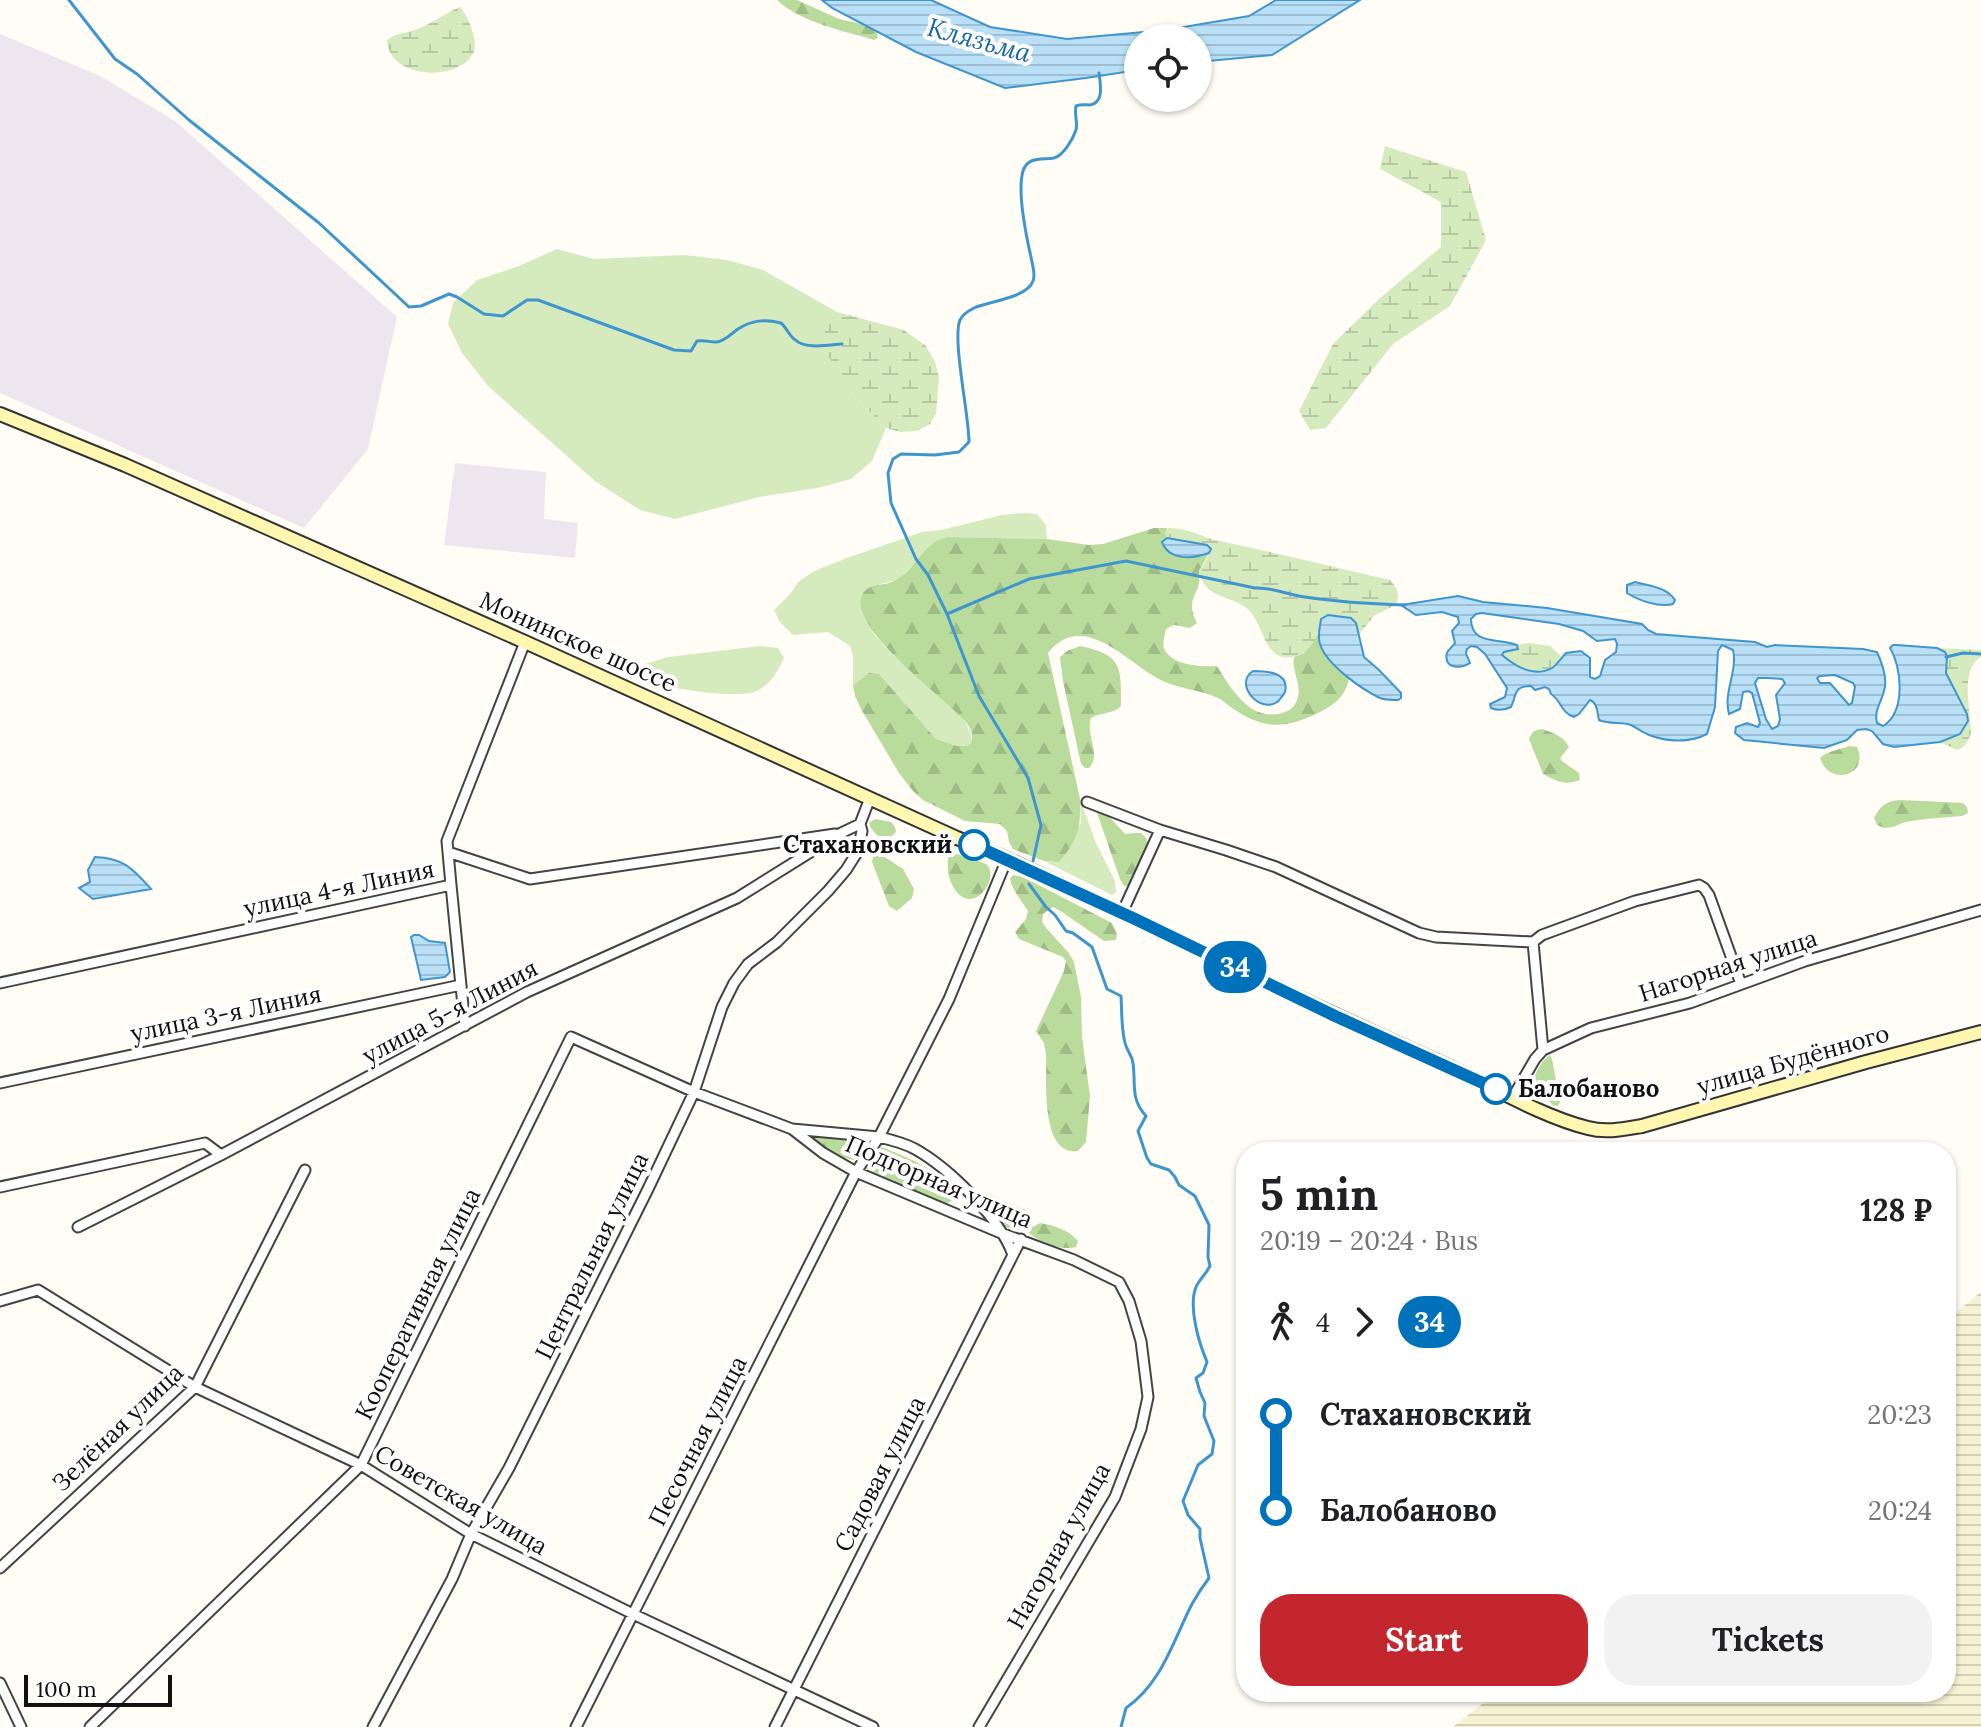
<!DOCTYPE html>
<html lang="en">
<head>
<meta charset="utf-8">
<style>
	body { margin:0; font-family:Lora,serif; background:#f2f2f2; color:#202124; height:100vh; display:flex; flex-direction:column; font-size:30px; white-space:nowrap }
	* { box-sizing:border-box; margin:0 }
	p { font-size:26px; color:#757577 }
	.icon { flex:none; width:44px; height:44px; fill:none; stroke:currentColor; stroke-width:2; stroke-linecap:round; stroke-linejoin:round }
	.map { position:relative; flex:1; overflow:hidden }
	.sheet { position:absolute; left:1236px; top:1142px; width:720px; height:560px; display:flex; flex-direction:column; background:#fff; border-radius:32px; box-shadow:0 2px 6px #0004 }
	.sheet>* { flex:none }
	.badge { padding:0 16px; border-radius:26px; font-size:28px; line-height:52px }
	.fabs { position:absolute; left:1124px; top:24px; display:grid; gap:16px }
	.fabs a { display:grid; place-items:center; width:88px; height:88px; border-radius:50%; background:#fff; box-shadow:0 2px 6px #0004; font-size:40px }
	.scale { position:absolute; left:24px; bottom:20px; width:148px; box-sizing:border-box; padding-left:8px; border:4px solid #111; border-top:0; font-size:22px; line-height:28px; white-space:nowrap; color:#111; -webkit-text-stroke:6px #fff; paint-order:stroke }
	.map>.badge { position:absolute; translate:-50% -50%; box-shadow:0 0 0 4px #fff }
	.legs { display:flex; align-items:center; gap:12px; height:88px; padding:0 24px; font-size:26px }
	.legs p { margin-inline-start:auto }
	.overview { display:flex; align-items:center; justify-content:space-between; height:136px; padding:0 24px }
	h1 { font-size:44px; font-weight:700; line-height:60px }
	.action { display:flex; gap:16px; margin-top:auto; padding:16px 24px }
	.action a { flex:1; height:92px; border-radius:32px; background:#c4262e; color:#fff; font-size:32px; font-weight:700; line-height:92px; text-align:center }
	.action a+a { background:#f2f2f2; color:#202124 }
	ul { padding:0 24px; list-style:none }
	li { display:flex; align-items:center; gap:28px; height:96px; font-size:30px }
	li i { display:grid; place-items:center; width:12px; height:100%; margin:0 10px; background:currentColor }
	li i::after { content:''; width:20px; height:20px; margin:-10px; border:6px solid; border-radius:50%; background:#fff }
	li p { margin-inline-start:auto }
	li:first-child i { background:linear-gradient(#0000 50%,currentColor 0) }
	li:last-child i { background:linear-gradient(currentColor 50%,#0000 0) }
	.map>svg:first-child { display:block }
</style>
</head>
<body>
<div class="map">
<svg width="1981" height="1727" viewBox="0 0 1981 1727">
	<defs>
		<pattern id="farmland-rules" width="6" height="5" patternUnits="userSpaceOnUse" patternTransform="scale(2)"><rect width="6" height="5" fill="#f6f3d4"/><path d="M0 2.5h6" fill="none" stroke="#d2cfb5"/></pattern>
		<pattern id="forest-firs" width="22" height="20" patternUnits="userSpaceOnUse" patternTransform="scale(2)"><rect width="22" height="20" fill="#b9dc9c"/><path d="M5 1l3.5 6h-7zM16 11l3.5 6h-7z" fill="#9ebc85"/></pattern>
		<pattern id="wetland-marsh" width="20" height="14" patternUnits="userSpaceOnUse" patternTransform="scale(2)"><rect width="20" height="14" fill="#d5ebbd"/><path d="M1 5h8M5 5V1M11 12h8M15 12V8" fill="none" stroke="#b6c8a1"/></pattern>
		<pattern id="water-rules" width="6" height="5" patternUnits="userSpaceOnUse" patternTransform="scale(2)"><rect width="6" height="5" fill="#b9e0f7"/><path d="M0 2.5h6" fill="none" stroke="#9ebfd3"/></pattern>
	</defs>
	<rect width="100%" height="100%" fill="#fffdf5"/>
	<path fill="#eee6ef" d="M0,34L100,76L175,121L397,317L368,449L304,528L0,393Z
		M455,463L546,472L544,519L578,523L575,558L444,545Z"/>
	<path fill="url(#farmland-rules)" d="M1981,1292V1727H1453L1497,1692H1946V1320Z"/>
	<path fill="#d5ebbd" d="M557,249L594,259L685,255L727,260L763,270L837,312L831,314L848,390L886,428L872,461L851,479L818,488L759,497L675,519L640,510L595,481L488,386L462,353L448,324L453,303L477,280L519,266Z
		M1025,513L1037,514L1046,525L1047,539L948,537L936,541L898,580L880,584L861,597C856,653 980,704 971,743L967,746H957L936,739L879,674L869,673L853,685V656L850,646L828,632L793,635L779,621L774,610L791,593L798,582L814,571L847,558L922,532L941,530L1002,515Z
		M760,646L778,648L784,658C778,671 771,684 757,691C737,700 659,688 640,677L638,666L668,657Z
		M1080,799L1096,843L1115,881L1116,892L1112,895L1044,861L1052,862L1081,823Z"/>
	<path fill="url(#forest-firs)" d="M777,0H797L839,19L862,24L877,32L878,38L874,40C844,31 800,22 777,0Z
		M1154,528H1167L1165,533L1167,538L1162,542L1172,555L1183,557L1209,553L1199,571C1203,595 1183,596 1197,623L1190,628L1174,625L1166,629C1165,635 1162,643 1164,648C1171,666 1202,667 1217,666C1230,687 1248,719 1278,714C1287,712 1294,709 1297,700C1303,685 1291,671 1294,657L1304,653L1318,634C1322,655 1334,665 1349,679C1345,697 1334,705 1318,713C1285,729 1264,730 1232,708C1227,705 1223,700 1218,698C1199,689 1177,689 1159,679C1127,663 1083,609 1048,653L1080,799C1081,828 1078,840 1059,862L1044,861L1013,849L1009,842L1007,831L1000,824L965,821L923,800L913,791L899,773L861,709L855,696L853,685L869,673L879,674L936,739L957,746H967L971,743C973,736 972,731 968,725C954,703 831,619 867,589C875,583 887,586 896,580C912,571 921,551 936,541C940,539 944,538 948,537L1047,539L1089,545L1103,544Z
		M1080,646C1123,655 1121,667 1121,706C1114,714 1101,712 1091,718C1085,735 1102,753 1089,768H1085L1081,764L1063,681L1060,657L1067,651Z
		M1542,729C1554,733 1563,736 1569,747L1560,758L1562,761L1579,773L1580,780C1564,786 1557,781 1543,774L1529,739C1532,732 1534,730 1542,729Z
		M1849,746L1857,747C1870,776 1829,787 1820,758C1826,751 1840,750 1849,746Z
		M1900,800L1963,803L1967,807L1968,813L1962,816L1926,819L1905,822L1893,827L1884,828L1877,825L1874,818C1880,806 1886,801 1900,800Z
		M1096,810H1103L1125,834L1141,833L1146,838L1148,845L1128,886H1124L1120,879Z
		M875,819L891,822L895,827L896,832C886,845 873,835 869,823Z
		M880,854L903,869L914,889L912,898L897,911L889,906L872,862L873,857Z
		M949,854C958,853 965,857 974,860C976,860 984,863 986,864C1001,876 975,916 956,891C948,881 946,867 949,854Z
		M1013,875L1023,877L1112,923L1117,934L1116,940L1104,941L1062,912L1053,907L1043,914L1042,922L1047,929L1068,952L1074,962L1081,997L1082,1037L1090,1096L1086,1142L1078,1151C1040,1156 1047,1080 1046,1055L1044,1043L1036,1031L1064,971L1066,961L1063,957L1019,939L1015,932L1026,919L1028,911C1022,901 1012,890 1010,879Z
		M1550,1055L1552,1059L1560,1102L1558,1106H1554C1544,1096 1530,1086 1537,1071C1541,1064 1543,1060 1550,1055Z
		M806,1133L845,1139L861,1148V1153L854,1160C837,1158 821,1146 807,1136Z
		M881,1147C903,1155 945,1173 958,1193L956,1198L946,1204L869,1174L866,1167Z
		M988,1194L1030,1212L1033,1218C1015,1247 996,1218 985,1201L984,1197Z
		M1040,1223C1053,1225 1069,1230 1078,1241L1076,1247C1062,1251 1040,1243 1029,1233V1229Z"/>
	<path fill="url(#wetland-marsh)" d="M460,7C466,14 469,21 472,30C474,38 477,46 473,54C456,83 388,78 387,40C396,33 402,34 412,31C429,26 443,14 460,7Z
		M1385,146L1466,172L1486,240L1450,306L1393,344L1326,428L1310,430L1299,411L1333,344L1380,298L1441,247V202L1380,169Z
		M837,312L904,330L926,346L935,362L939,378L936,414L930,424L917,431L900,432L886,428L848,390L829,357L825,332L831,314Z
		M1167,528C1188,527 1200,537 1220,541C1277,553 1333,567 1390,580C1398,589 1400,593 1396,605L1375,615L1359,634C1356,616 1343,616 1328,615L1321,619C1319,632 1313,650 1299,655C1262,669 1266,621 1245,607C1228,595 1204,598 1199,571L1206,561L1210,549L1207,545L1167,538L1165,533Z
		M1529,643L1550,646L1561,656C1547,683 1520,670 1502,655L1504,652L1517,649V645Z
		M1937,648L1981,650V657C1959,670 1971,710 1971,733C1968,741 1966,747 1957,750L1940,742L1960,734L1967,714L1946,673L1947,656L1945,652Z"/>
	<path fill="url(#water-rules)" stroke="#3f96cf" stroke-width="2" fill-rule="evenodd" d="M822,0H931L990,27L1067,39L1166,30L1249,16L1276,0H1360L1272,55L1198,62V38H1138V70L1086,78L1005,88L916,52L832,8Z
		M1167,538L1207,545L1211,549L1209,553C1192,559 1169,561 1162,542Z
		M1635,582C1649,586 1667,587 1675,600L1673,604C1659,608 1638,600 1627,593V585Z
		M1458,596L1483,602L1547,608L1642,624L1648,630L1656,634L1755,642L1767,647L1775,645L1863,649L1877,652C1882,663 1888,679 1884,691C1881,703 1874,710 1877,723L1883,726C1906,712 1902,668 1890,648L1893,645H1897L1937,648L1945,652L1947,656L1946,673L1967,714L1968,721L1960,734L1940,742L1894,747L1883,744L1872,731L1866,729L1857,730L1847,740L1824,748L1744,740L1735,733L1736,727L1747,723L1758,727L1760,723L1752,693L1748,691L1743,692L1740,709L1729,714C1723,692 1738,671 1733,650L1722,645L1718,651L1715,707L1707,734C1690,743 1667,742 1649,735C1642,732 1637,728 1631,725C1621,721 1611,725 1599,720C1597,713 1598,703 1590,700L1579,714L1574,717C1560,712 1562,701 1551,694L1549,689L1545,687L1535,690L1531,686C1513,686 1517,695 1511,707C1505,710 1498,711 1491,708L1490,704L1505,697L1507,688L1485,654L1477,647L1471,646L1467,649L1466,653L1470,663C1461,669 1443,669 1447,653C1448,650 1454,645 1455,643L1452,631L1459,623L1458,617L1442,612L1416,615L1401,605ZM1482,613L1559,624L1583,631L1597,641L1615,639L1617,644L1616,652L1605,660L1600,676L1595,679L1590,677V658L1581,651L1566,653C1561,658 1558,664 1552,668C1534,678 1516,667 1502,655L1504,652L1518,649L1517,645C1498,638 1471,645 1471,619L1476,614ZM1835,675L1853,683L1855,687L1852,703L1849,705L1830,683H1820L1817,678L1820,676ZM1767,678L1782,679L1785,683L1776,695L1780,719L1778,726L1772,729L1766,719L1755,683L1758,678Z
		M1328,615L1351,618L1356,623L1364,657L1379,670L1401,693V698L1398,700C1392,700 1385,700 1380,698C1361,689 1326,664 1320,644C1317,635 1320,628 1321,619Z
		M1253,671C1266,671 1290,672 1285,692C1284,694 1279,701 1277,702C1260,714 1233,684 1253,671Z
		M95,857C124,858 133,869 151,889L93,899L79,888L90,882L88,870Z
		M414,935H419L429,941L445,943L450,972L445,977L421,980L411,937Z"/>
	<g fill="none" stroke-linecap="round" stroke-linejoin="round">
		<path stroke="#3f96cf" stroke-width="3" d="M69,0L115,59L137,74L189,120L319,223L409,307L421,306L449,294L457,297L484,314L503,316L527,300H538L674,350L691,351L697,341C706,340 709,342 716,342C724,342 732,333 738,329C752,320 765,319 781,323C786,327 789,335 794,339C806,350 827,345 842,344
			M947,614L1029,579L1126,561L1255,588C1273,587 1288,595 1305,597C1338,602 1371,604 1405,605
			M1946,657L1963,653L1981,654
			M1033,861L1041,825L1028,778L979,696L947,614L928,575L916,559L891,503L888,473L893,459L901,454L935,455L959,452L969,442C969,415 952,339 960,320C963,314 968,311 974,308C990,301 1027,298 1033,281C1036,274 1032,264 1031,257C1026,235 1017,192 1023,171C1028,156 1042,160 1054,158C1063,156 1073,139 1076,130C1078,122 1074,114 1076,106C1081,104 1085,105 1090,105C1105,102 1100,83 1099,73
			M1029,884L1046,907L1055,915L1066,931L1073,933L1092,947L1107,989L1121,996C1122,1010 1121,1033 1126,1046C1128,1052 1132,1056 1133,1063C1136,1084 1130,1099 1146,1116L1138,1131L1147,1158L1151,1164L1169,1170L1175,1177L1179,1185L1195,1196L1209,1225L1208,1257L1210,1266C1206,1274 1199,1280 1196,1287C1188,1307 1199,1343 1207,1362L1203,1373L1196,1378L1200,1392L1205,1403L1204,1416L1214,1441L1212,1454L1198,1465L1183,1501L1188,1515L1200,1529V1538L1209,1578C1203,1586 1197,1595 1192,1604C1173,1641 1162,1683 1126,1708L1121,1727"/>
		<g stroke="#444" stroke-width="13">
			<path id="street" d="M1087,802L1160,830L1226,850L1276,867L1419,933L1436,937L1533,942L1542,935L1635,901L1699,885L1704,888L1709,895L1741,984
				M448,852L447,841L525,642
				M451,885L465,1026
				M1122,913L1160,830
				M1533,942L1543,1050
				M0,983L451,885L448,852L530,879L835,834
				M0,1083L461,985
				M1513,1097L1535,1059L1543,1050L1591,1028L1690,1003L1805,961L1981,910
				M792,1129L879,1137C892,1140 904,1143 915,1149C949,1168 1000,1218 1013,1255
				M0,1187L205,1143L221,1155
				M78,1227L221,1155L527,992L737,898L841,833L860,824L870,798
				M0,1301L38,1290L195,1387L361,1465L471,1534L633,1614L873,1727
				M0,1568L195,1387L305,1170
				M0,1683L21,1727
				M90,1727L361,1465L571,1037L694,1092L792,1129L823,1153L856,1172L1001,1233L1074,1260L1119,1282L1129,1301L1141,1341L1148,1397L1141,1429L1115,1497L979,1727
				M373,1727L452,1579L471,1534L509,1468L648,1189L694,1092L722,1007L734,983L748,964L777,942L828,891L846,870L858,851L862,831L860,824
				M576,1727L856,1172L879,1137L949,999L1007,859
				M775,1727L1021,1239"/>
		</g>
		<g stroke="#333" stroke-width="16">
			<path id="secondary" d="M0,414L125,465L525,642L957,838L1007,859C1151,926 1292,997 1437,1061C1485,1082 1539,1116 1588,1128C1606,1133 1624,1129 1642,1126L1866,1062L1981,1032"/>
		</g>
		<use href="#street" stroke="#fff" stroke-width="9"/>
		<use href="#secondary" stroke="#fff6b0" stroke-width="12"/>
	</g>
	<g fill="none" stroke-linecap="round" stroke-linejoin="round">
		<g stroke="#fff" stroke-width="18">
			<path id="line-1" d="M974,845L1135,919L1335,1016L1496,1089"/>
		</g>
		<use href="#line-1" stroke="#0072bc" stroke-width="12"/>
	</g>
	<g fill="#fff" stroke="#0072bc" stroke-width="4">
		<circle cx="974" cy="845" r="14"/>
		<circle cx="1496" cy="1089" r="14"/>
	</g>
	<g text-anchor="middle" stroke-width="8" stroke-linejoin="round" paint-order="stroke">
		<g font-size="24" fill="#111" stroke="#fff">
			<text transform="translate(578 642) rotate(24)" y="8">Монинское шоссе</text>
			<text transform="translate(339 889) rotate(-12)" y="8">улица 4-я Линия</text>
			<text transform="translate(1728 966) rotate(-18)" y="8">Нагорная улица</text>
			<text transform="translate(450 1012) rotate(-28)" y="8">улица 5-я Линия</text>
			<text transform="translate(226 1014) rotate(-12)" y="8">улица 3-я Линия</text>
			<text transform="translate(1793 1060) rotate(-16)" y="8">улица Будённого</text>
			<text transform="translate(939 1182) rotate(23)" y="8">Подгорная улица</text>
			<text transform="translate(592 1256) rotate(-64)" y="8">Центральная улица</text>
			<text transform="translate(418 1304) rotate(-64)" y="8">Кооперативная улица</text>
			<text transform="translate(118 1428) rotate(-44)" y="8">Зелёная улица</text>
			<text transform="translate(698 1441) rotate(-63)" y="8">Песочная улица</text>
			<text transform="translate(880 1474) rotate(-63)" y="8">Садовая улица</text>
			<text transform="translate(461 1500) rotate(30)" y="8">Советская улица</text>
			<text transform="translate(1059 1546) rotate(-61)" y="8">Нагорная улица</text>
		</g>
		<g font-size="24" font-weight="bold" fill="#111" stroke="#fff" text-anchor="end">
			<text x="952" y="853">Стахановский</text>
			<text x="1518" y="1097" text-anchor="start">Балобаново</text>
		</g>
		<g font-size="26" font-style="italic" fill="#1768a6" stroke="#fff">
			<text transform="translate(979 40) rotate(15)" y="9">Клязьма</text>
		</g>
	</g>
</svg>
<div class="fabs">
<a><svg class="icon" aria-label="locate" viewBox="0 0 24 24"><circle cx="12" cy="12" r="6"/><path d="M12 2v4M12 18v4M2 12h4M18 12h4"/></svg></a>
</div>
<div class="scale">100 m</div>
<b class="badge" style="left:1235px;top:967px;background:#0072bc;color:#fff">34</b>
<section class="sheet">
<div class="overview"><div><h1>5 min</h1><p>20:19 – 20:24 · Bus</p></div><b>128 ₽</b></div>
<div class="legs"><svg class="icon" aria-label="walk" viewBox="0 0 24 24"><circle cx="13" cy="4" r="2"/><path d="M13 8l-2 6 4 7M11 14l-3 7M7 12l3-4h3l4 4"/></svg>4<svg class="icon" aria-label="forward" viewBox="0 0 24 24"><path d="M9 5l7 7-7 7"/></svg><b class="badge" style="background:#0072bc;color:#fff">34</b></div>
<ul>
<li><i style="color:#0072bc"></i><b>Стахановский</b><p>20:23</p></li>
<li><i style="color:#0072bc"></i><b>Балобаново</b><p>20:24</p></li>
</ul>
<div class="action"><a>Start</a><a>Tickets</a></div>
</section>
</div>
</body>
</html>
